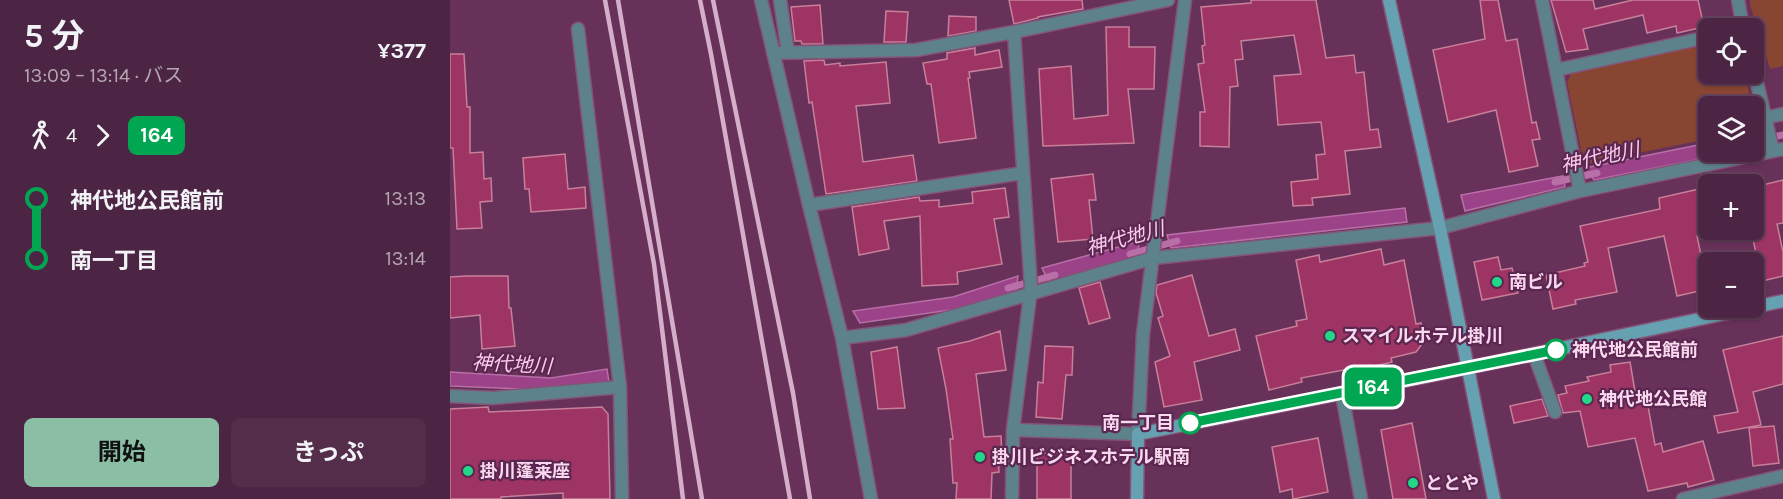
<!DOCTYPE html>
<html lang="ja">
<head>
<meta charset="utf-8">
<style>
	body { margin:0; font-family:Karla,"Noto Sans JP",sans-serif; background:#542d4b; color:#f1f3f6; height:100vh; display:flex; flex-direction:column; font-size:22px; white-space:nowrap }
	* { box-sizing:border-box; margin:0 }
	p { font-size:20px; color:#b3a5b2 }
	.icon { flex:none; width:33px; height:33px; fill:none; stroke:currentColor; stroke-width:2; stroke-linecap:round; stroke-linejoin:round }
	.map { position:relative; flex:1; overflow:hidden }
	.details { display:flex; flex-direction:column; background:#4d2544; width:450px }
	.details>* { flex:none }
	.badge { padding:0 12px; border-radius:9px; font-size:21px; line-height:39px }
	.buttons { position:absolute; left:1248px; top:18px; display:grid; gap:12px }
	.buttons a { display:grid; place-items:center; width:66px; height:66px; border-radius:9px; background:#4d2544; box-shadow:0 2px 4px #0004,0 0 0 2px #64425d; font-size:30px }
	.map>.badge { position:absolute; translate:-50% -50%; box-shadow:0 0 0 3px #fff }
	.legs { display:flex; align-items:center; gap:9px; height:66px; padding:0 24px; font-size:20px }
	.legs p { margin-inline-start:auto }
	.overview { display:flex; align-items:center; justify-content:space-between; height:102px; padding:0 24px }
	h1 { font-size:33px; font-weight:700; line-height:45px }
	.primary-button { display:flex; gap:12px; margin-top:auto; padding:12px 24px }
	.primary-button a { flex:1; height:69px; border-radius:9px; background:#8abfa5; color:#111; font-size:24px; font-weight:700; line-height:69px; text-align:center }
	.primary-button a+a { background:#542d4b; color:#f1f3f6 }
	ul { padding:0 24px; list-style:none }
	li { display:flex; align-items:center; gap:21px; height:60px; font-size:22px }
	li i { display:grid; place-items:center; width:9px; height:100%; margin:0 8px; background:currentColor }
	li i::after { content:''; width:15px; height:15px; margin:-8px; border:4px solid; border-radius:50%; background:#4d2544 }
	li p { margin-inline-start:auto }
	li:first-child i { background:linear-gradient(#0000 50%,currentColor 0) }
	li:last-child i { background:linear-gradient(currentColor 50%,#0000 0) }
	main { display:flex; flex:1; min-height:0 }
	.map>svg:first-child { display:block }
</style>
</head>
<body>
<main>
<section class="details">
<div class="overview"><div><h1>5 分</h1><p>13:09 – 13:14 · バス</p></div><b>¥377</b></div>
<div class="legs"><svg class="icon" aria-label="walk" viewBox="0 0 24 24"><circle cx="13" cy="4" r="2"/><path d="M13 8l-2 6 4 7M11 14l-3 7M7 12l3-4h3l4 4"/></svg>4<svg class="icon" aria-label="forward" viewBox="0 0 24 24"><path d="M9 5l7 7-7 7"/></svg><b class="badge" style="background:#00a651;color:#fff">164</b></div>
<ul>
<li><i style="color:#00a651"></i><b>神代地公民館前</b><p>13:13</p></li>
<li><i style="color:#00a651"></i><b>南一丁目</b><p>13:14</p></li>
</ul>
<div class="primary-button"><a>開始</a><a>きっぷ</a></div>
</section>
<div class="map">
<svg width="1333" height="499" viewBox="0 0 1333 499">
	<rect width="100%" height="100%" fill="#67315a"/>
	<path fill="#884532" d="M1300,0H1333V66L1320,69L1300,5Z
		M1258,44V74H1295L1302,106H1258V139L1134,164L1117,82L1122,72Z"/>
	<path fill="#9c4288" stroke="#b86fa7" stroke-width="1.5" d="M1258,143V152H1287L1144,180L1135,168Z
		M1113,176L1115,187L1015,211L1011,195Z
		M955,208L957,222L721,248L717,235Z
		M690,241L686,257L599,282L592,268Z
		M568,276L566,291L507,309L410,323L403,311L503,297Z
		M157,369L159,382L96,390L0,386V372L101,378Z"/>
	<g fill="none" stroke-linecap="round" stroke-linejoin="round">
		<path stroke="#b86fa7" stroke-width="7" d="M1304,141L1333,135
			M1105,182L1147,173
			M680,254L727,241
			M558,288L605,275"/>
	</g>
	<path fill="#9e3463" stroke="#c87f99" stroke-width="1.5" d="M559,0H632L633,9L588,17V18L564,24Z
		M801,0H866L876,58L904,55L906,73L914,72L920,130L928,129L931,147L895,151L900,194L862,198L863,205L843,206L841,182L868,179L866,155L875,154L871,122L828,125L824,76L851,74L844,35L791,41L793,59L785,60L788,86L780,87L779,147L750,146V112H755L748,64L754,63L752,46L755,45L751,7L801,3Z
		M1030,0H1048L1056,41L1067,39L1082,123L1086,122L1090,139L1082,140L1088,166L1059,172L1046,110L998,122L983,50L1035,39Z
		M1101,0H1143L1145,9L1183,0H1248L1254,27L1227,33L1226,26L1197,33L1193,15L1133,29L1138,49L1116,52Z
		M370,5L373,44H352L351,41H345L341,7Z
		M436,11L458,12L456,42H434Z
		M499,16L526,17V31L498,36Z
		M656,27H679V47H705L704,89H678L684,143L593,146L589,69L621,66L624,119L658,115Z
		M525,48V55L549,50L552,67L519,72L520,78H518L526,138L489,143L481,84H477L473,63L497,59V53Z
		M0,54H14L17,107H20V153L33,152L34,179L41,178L42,201L30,202L32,228L7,229L3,148H0Z
		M374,60L375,65L390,63V66L436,62L440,103L406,106L413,162L463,155L467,181L376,194L362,102L359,103L354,61Z
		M115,154L118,189L135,187L136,208L81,212L79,189H75L73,158Z
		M643,174L646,200H639L643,239L608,242L601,179Z
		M1333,180V223L1327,224L1333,252V276L1312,281L1301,230H1304V187Z
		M1258,187V233L1247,236L1258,289L1227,296L1214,236L1158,248L1167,292L1125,300L1126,304L1103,309L1096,275L1135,266L1134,263L1138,262L1130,226L1210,209L1209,198Z
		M555,188L559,217L544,219L552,264L507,272L508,284L472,286L470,216L434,221L439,249L409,255L402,207L469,197L470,201L489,200V207L523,203L522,192Z
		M931,249L934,265L954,260L966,324L971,323L975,340L966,352L941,358L942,362L921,367L920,365L851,378L852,382L819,390L806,336L847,326L846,321L857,319L846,260L869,255L870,262Z
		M1048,257L1051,270L1062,268L1068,293L1032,300L1024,262Z
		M742,275L759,336L785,329L790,350L744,362L752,400L714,407L705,362L720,356L708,318L713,316L706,293L707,285Z
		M16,276H58L59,308H61L65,346L32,349L30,315L0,318V277Z
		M650,282L660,318L639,324L629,288Z
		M550,331L556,370L526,374L534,437L551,436L552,458H548L549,472L542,473L541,499H506L507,483H503L500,439H503L496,389L488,348L520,341Z
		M1333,336V384L1303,392L1311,425L1268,433L1264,416L1288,412L1273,350Z
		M595,346L623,347L622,375H616L612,419L586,417L588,382L593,383Z
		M447,347L455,408L428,409L421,352Z
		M1180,362L1186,397L1196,395L1205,445L1211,443L1213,452L1253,441L1264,480L1238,487L1237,483L1198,491L1185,438L1138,447L1130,411L1113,413L1108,395L1117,393L1115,386L1139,381L1137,377L1161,372L1160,365Z
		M1092,399L1098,416L1064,423L1060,406Z
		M38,407L39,412L152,407L158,414L160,499H113V493L51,497V499H0V409Z
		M962,423L976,499H943L931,430Z
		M1324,426L1329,463L1303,466L1299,428Z
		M868,438L878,492L843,499L842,489L830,492L822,447Z
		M587,453H621V499H587Z"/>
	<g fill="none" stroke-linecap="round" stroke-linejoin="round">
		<g stroke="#845378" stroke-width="15">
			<path id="street" d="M311,0L359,205L392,338L421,499
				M330,0L338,52
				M1092,0L1130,191
				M1288,0L1293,28
				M128,29L170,387L172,499
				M323,53L466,50L564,32L718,0
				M1106,70L1258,37
				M1304,70L1323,151
				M1315,118L1333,114
				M359,205L573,173
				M392,338L456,330L703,258L990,228L1130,191L1333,149
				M1084,354L1105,412
				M892,394L911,499
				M0,396L43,398L170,387
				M563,430L688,434L693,334L735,0
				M562,499L563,430L581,288L564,32
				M1233,499L1333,476"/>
		</g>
		<g stroke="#845378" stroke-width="15">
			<path id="secondary" d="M939,0L990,228L1044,499
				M1304,307L1333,301
				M687,499L688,434L974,377L1302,308"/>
		</g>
		<use href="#street" stroke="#5d828c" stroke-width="12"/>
		<use href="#secondary" stroke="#66a1b1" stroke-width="12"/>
		<path stroke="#d5afca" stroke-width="4.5" d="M155,0L204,264L233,499
			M168,0L252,499
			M250,0L261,54L340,499
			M263,0L343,393L360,499"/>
	</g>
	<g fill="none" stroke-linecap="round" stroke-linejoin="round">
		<g stroke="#fff" stroke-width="14">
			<path id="line-1" d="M740,423L1106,350"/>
		</g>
		<use href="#line-1" stroke="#00a651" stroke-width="9"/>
	</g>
	<g fill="#20d887" stroke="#5b264f" stroke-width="2">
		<circle cx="1047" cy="282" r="6"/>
		<circle cx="880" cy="336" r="6"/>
		<circle cx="1137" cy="399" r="6"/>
		<circle cx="530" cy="457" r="6"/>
		<circle cx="18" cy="471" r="6"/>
		<circle cx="963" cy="483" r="6"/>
	</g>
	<g fill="#fff" stroke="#00a651" stroke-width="3">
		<circle cx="1106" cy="350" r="10"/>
		<circle cx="740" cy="423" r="10"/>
	</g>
	<g text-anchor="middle" stroke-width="4.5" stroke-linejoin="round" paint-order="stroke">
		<g font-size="18" font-weight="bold" fill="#fad9f0" stroke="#5b264f" text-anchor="start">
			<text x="1059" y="288">南ビル</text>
			<text x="892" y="342">スマイルホテル掛川</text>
			<text x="1149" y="405">神代地公民館</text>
			<text x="542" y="463">掛川ビジネスホテル駅南</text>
			<text x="30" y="477">掛川蓬莱座</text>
			<text x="975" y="489">ととや</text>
		</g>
		<g font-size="18" font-weight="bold" fill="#fad9f0" stroke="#5b264f" text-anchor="start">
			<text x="1122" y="356">神代地公民館前</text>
			<text x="724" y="429" text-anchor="end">南一丁目</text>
		</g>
		<g font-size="20" font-style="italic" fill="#fac9eb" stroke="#5b264f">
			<text transform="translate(1150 157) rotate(-12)" y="7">神代地川</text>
			<text transform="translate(675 238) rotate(-15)" y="7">神代地川</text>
			<text transform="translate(62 364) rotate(3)" y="7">神代地川</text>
		</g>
	</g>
</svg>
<div class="buttons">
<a><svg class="icon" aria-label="locate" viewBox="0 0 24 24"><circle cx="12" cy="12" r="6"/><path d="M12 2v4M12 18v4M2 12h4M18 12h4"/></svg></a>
<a><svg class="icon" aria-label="layers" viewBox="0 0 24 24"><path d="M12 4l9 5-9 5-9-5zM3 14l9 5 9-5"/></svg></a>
<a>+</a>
<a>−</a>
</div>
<b class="badge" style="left:923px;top:387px;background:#00a651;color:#fff">164</b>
</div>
</main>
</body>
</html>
